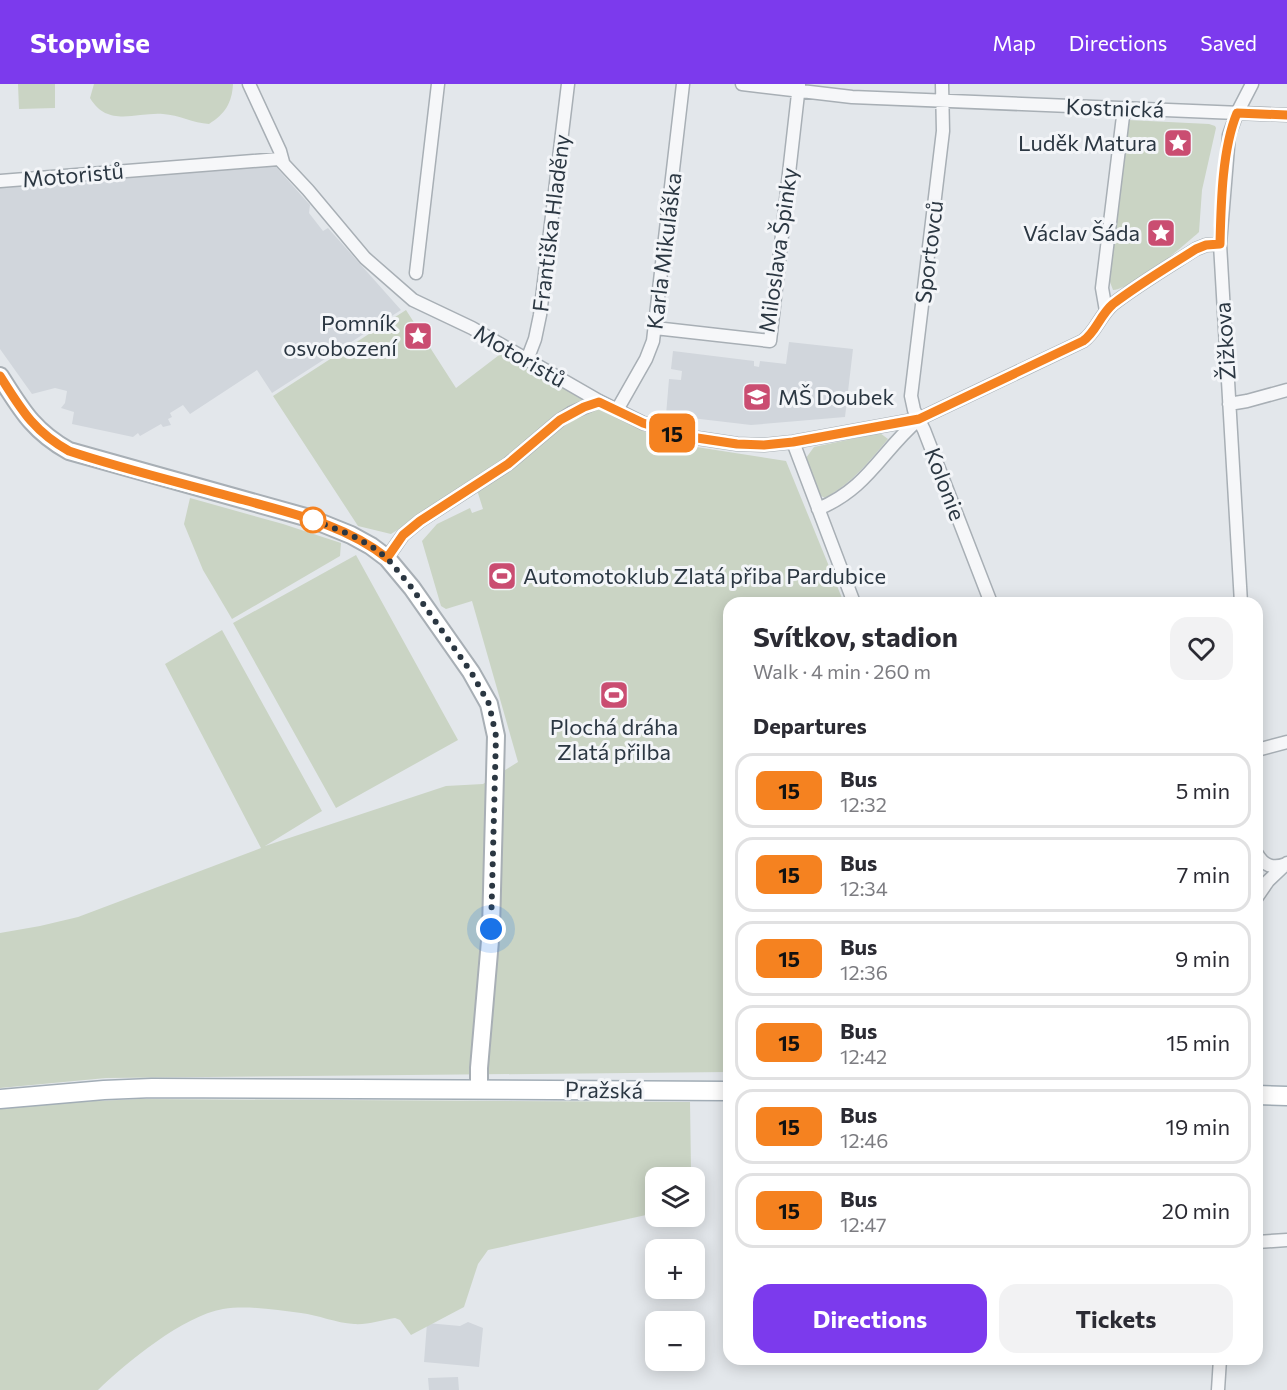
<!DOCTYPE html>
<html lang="en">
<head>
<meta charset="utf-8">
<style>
	body { margin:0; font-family:Commissioner,sans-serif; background:#f2f2f3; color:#2b2b33; height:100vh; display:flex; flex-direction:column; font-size:22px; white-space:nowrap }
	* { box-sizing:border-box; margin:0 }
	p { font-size:20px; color:#7c7c81 }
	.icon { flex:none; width:33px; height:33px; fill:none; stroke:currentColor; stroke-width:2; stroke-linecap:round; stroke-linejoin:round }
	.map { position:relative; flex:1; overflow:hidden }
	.sheet { position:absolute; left:723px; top:513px; width:540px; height:768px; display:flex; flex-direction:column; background:#fff; border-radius:18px; box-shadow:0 3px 15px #0003 }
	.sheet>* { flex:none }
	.badge { padding:0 12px; border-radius:9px; font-size:21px; line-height:39px }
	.tools { position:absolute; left:645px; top:1083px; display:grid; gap:12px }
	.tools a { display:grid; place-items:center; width:60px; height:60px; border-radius:12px; background:#fff; box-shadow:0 3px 15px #0003; font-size:30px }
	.you { position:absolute; width:30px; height:30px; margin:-15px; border:4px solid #fff; border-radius:50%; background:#1a73e8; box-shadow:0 0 0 9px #1a73e833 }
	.map>.badge { position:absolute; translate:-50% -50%; box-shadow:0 0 0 3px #fff }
	h2 { padding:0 30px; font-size:22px; line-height:54px }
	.round { display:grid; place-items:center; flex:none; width:63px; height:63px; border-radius:18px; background:#f2f2f3 }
	.overview { display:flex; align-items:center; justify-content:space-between; height:102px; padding:0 30px }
	h1 { font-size:28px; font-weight:700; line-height:45px }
	.button { display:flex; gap:12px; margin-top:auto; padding:12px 30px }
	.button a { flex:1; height:69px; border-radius:18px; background:#7c3aed; color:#fff; font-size:24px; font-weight:700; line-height:69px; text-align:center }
	.button a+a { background:#f2f2f3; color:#2b2b33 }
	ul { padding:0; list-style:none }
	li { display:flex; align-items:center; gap:18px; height:75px; margin:0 12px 9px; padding:0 18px; border:3px solid #e1e1e2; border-radius:18px }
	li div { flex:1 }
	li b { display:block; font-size:22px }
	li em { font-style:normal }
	li .badge { min-width:66px; font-weight:700; text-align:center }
	header { display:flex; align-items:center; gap:36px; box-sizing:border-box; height:84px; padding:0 30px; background:#7c3aed; color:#fff }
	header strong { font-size:28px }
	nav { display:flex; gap:33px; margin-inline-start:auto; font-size:21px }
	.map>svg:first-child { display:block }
</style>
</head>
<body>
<header>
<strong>Stopwise</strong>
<nav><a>Map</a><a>Directions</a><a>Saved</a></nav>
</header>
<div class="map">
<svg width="1287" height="1306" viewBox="0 0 1287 1306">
	<rect width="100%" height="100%" fill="#e3e7eb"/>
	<path fill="#d1d6dc" d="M272,81L276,83L310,121L309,129L323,147L328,144L401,226L272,309L257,286L190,330L183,321L170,329L172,333L168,335L171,341L163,343L161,340L140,352L138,349L133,353L72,340L74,328L61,324L65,319L67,307L55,304L32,310L0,265V100Z
		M789,258L853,265L845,333L751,341L666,331L669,295L681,296L682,287L671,285L673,267L754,277V282L759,283L760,277L786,280Z
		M468,1238L483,1244L479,1283L424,1278L427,1239L460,1242Z
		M458,1293L459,1306H429L428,1294Z"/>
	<path fill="#cad4c4" d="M18,0H55V24L19,25Z
		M94,0H233C232,19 225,30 209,40C193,39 179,31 163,30C136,28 108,44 90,14Z
		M1128,36L1209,40L1215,42L1216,44L1202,106L1199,148C1184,162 1132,205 1113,206L1107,190Z
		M406,226L456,304L503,268L645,348L677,360L786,377L844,519H729V988L106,994L0,1004V849L40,842L78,833L261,764L165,580L222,546L322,727L265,762L446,702L483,700L518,678L472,517L446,525L441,522L422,457L437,440L470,424L472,429L483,425L477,406L504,379L391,450L358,442L273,312Z
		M880,349L888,355C868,379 853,398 825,414L821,412L806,374L814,363Z
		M190,414L283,440L341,459L340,472L232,535L203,486L184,440Z
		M356,471L458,656L336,724L233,539Z
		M140,1015L690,1018L691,1084L681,1093L656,1094L655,1120L646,1131L488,1166L478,1180L464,1223L411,1251L400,1236L395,1234C382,1236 367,1241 354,1240C336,1239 318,1231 301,1229C276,1226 248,1221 223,1225C183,1232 127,1278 98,1306H0V1025L52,1019Z"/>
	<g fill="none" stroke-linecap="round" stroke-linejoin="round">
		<g stroke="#a8afb5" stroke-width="15">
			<path id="street" d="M249,0L280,67L283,78
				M742,0L852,13L1287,31
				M942,0L943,47L911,312L914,326L924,346L991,519
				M0,97L279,75L308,106L365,174L413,216L472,244L599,317L643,339L684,352L737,360L764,361L793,358L919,335L1083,257C1096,248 1100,231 1113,220C1139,200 1168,183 1196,165L1206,161L1220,160
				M416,189L438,0
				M1106,227L1102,204L1124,24
				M655,244L770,257L799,1
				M527,276L535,255L540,231L568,0
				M1229,320L1247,317L1287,306
				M617,326L646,275L653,257L683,0
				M793,358L854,519
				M818,425C868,404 880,369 918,336
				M387,474L403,451L420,437L508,380L560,336L571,329L599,317
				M1241,519L1220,160L1229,51L1237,29L1252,0
				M1257,666L1287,658
				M1257,770C1264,782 1273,785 1286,780
				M1257,813L1268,797L1287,779
				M1257,1158L1287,1156
				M1218,1306L1220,1275"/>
		</g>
		<g stroke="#a8afb5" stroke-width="20">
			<path id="secondary" d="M0,292C21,325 33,347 69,367L309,434L351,451L371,462L387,474L412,504L471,588L489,620L496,652L491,845L479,984V1005"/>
		</g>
		<g stroke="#a2adb6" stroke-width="21">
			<path id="primary" d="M1257,1011L1287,1012
				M0,1015L104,1006L152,1004L729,1007"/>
		</g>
		<use href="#street" stroke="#f6f7f9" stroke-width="12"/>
		<use href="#secondary" stroke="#fff" stroke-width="16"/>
		<use href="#primary" stroke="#fff" stroke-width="18"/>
	</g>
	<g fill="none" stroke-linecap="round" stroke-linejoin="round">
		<g stroke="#fff" stroke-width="14">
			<path id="line" d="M0,292C21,325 33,347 69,367C126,386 186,400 244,416C294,430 346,441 387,474L403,451L420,437L508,380L560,336L584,323L599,318L643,339L684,352L737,360L764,361L793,358L919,335L1083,257C1096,248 1100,231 1113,220C1139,200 1168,183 1196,165L1206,161L1220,160C1221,120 1222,65 1237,29L1287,31"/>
		</g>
		<use href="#line" stroke="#f58220" stroke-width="9"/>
		<path stroke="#2b3742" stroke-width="6" stroke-dasharray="0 10.8" d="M313,436L309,434L351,451L371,462L387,474L412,504L471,588L489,620L496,652L491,845"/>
	</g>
	<defs>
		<g id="sight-square" transform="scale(1.5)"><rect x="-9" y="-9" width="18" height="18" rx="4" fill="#ca4d71" stroke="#f3f5f8"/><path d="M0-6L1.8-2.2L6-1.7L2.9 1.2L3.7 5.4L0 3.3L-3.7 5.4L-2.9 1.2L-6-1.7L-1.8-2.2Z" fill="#fff"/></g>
		<g id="school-square" transform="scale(1.5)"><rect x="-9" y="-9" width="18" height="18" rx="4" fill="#ca4d71" stroke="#f3f5f8"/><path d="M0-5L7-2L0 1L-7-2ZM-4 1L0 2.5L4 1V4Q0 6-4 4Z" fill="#fff"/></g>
		<g id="stadium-square" transform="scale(1.5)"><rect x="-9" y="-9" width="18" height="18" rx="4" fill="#ca4d71" stroke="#f3f5f8"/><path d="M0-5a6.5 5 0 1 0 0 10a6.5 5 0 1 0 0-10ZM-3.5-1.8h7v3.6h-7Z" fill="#fff"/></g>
	</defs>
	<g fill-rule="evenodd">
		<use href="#sight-square" x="1178" y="59"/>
		<use href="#sight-square" x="1161" y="149"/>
		<use href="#sight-square" x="418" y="252"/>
		<use href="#school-square" x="757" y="313"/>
		<use href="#stadium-square" x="502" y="492"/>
		<use href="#stadium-square" x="614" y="611"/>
	</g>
	<circle fill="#fff" stroke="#f58220" stroke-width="3" cx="313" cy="436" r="12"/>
	<g text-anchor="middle" stroke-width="6" stroke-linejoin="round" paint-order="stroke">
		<g font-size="22" fill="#2b3742" stroke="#f3f5f8">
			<text transform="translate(1115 24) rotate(2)" y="8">Kostnická</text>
			<text transform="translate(73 91) rotate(-5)" y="8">Motoristů</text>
			<text transform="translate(551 139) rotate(-83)" y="8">Františka Hladěny</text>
			<text transform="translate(778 166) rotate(-82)" y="8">Miloslava Špinky</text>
			<text transform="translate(664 167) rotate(-83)" y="8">Karla Mikuláška</text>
			<text transform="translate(929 168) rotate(-83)" y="8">Sportovců</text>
			<text transform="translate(1225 257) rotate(-94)" y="8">Žižkova</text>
			<text transform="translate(520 272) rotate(30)" y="8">Motoristů</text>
			<text transform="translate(945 400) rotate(69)" y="8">Kolonie</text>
			<text transform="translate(604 1006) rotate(1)" y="8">Pražská</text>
		</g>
		<g font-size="22" fill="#2b3742" stroke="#f3f5f8" text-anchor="end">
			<text x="1157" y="67">Luděk Matura</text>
			<text x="1140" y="157">Václav Šáda</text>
			<text x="397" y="247">Pomník<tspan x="397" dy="25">osvobození</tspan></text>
			<text x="778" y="321" text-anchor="start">MŠ Doubek</text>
			<text x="523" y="500" text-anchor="start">Automotoklub Zlatá přiba Pardubice</text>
			<text x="614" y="651" text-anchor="middle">Plochá dráha<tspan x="614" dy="25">Zlatá přilba</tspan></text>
		</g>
	</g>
</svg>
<div class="tools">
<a><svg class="icon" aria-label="layers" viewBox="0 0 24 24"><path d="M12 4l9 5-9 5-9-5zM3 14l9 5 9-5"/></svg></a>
<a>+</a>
<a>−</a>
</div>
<div class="you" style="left:491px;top:845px"></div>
<b class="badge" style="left:672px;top:349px;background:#f58220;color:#111">15</b>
<section class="sheet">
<div class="overview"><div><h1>Svítkov, stadion</h1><p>Walk · 4 min · 260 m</p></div><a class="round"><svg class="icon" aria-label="heart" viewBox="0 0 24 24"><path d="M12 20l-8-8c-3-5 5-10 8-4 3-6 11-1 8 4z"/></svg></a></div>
<h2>Departures</h2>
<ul>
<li><span class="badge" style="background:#f58220;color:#111">15</span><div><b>Bus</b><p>12:32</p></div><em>5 min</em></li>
<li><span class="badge" style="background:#f58220;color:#111">15</span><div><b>Bus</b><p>12:34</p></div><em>7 min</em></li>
<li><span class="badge" style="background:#f58220;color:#111">15</span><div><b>Bus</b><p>12:36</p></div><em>9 min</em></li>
<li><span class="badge" style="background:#f58220;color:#111">15</span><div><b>Bus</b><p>12:42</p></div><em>15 min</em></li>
<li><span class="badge" style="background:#f58220;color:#111">15</span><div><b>Bus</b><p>12:46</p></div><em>19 min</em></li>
<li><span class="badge" style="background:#f58220;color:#111">15</span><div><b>Bus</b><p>12:47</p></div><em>20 min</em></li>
</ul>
<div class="button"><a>Directions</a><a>Tickets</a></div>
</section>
</div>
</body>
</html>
